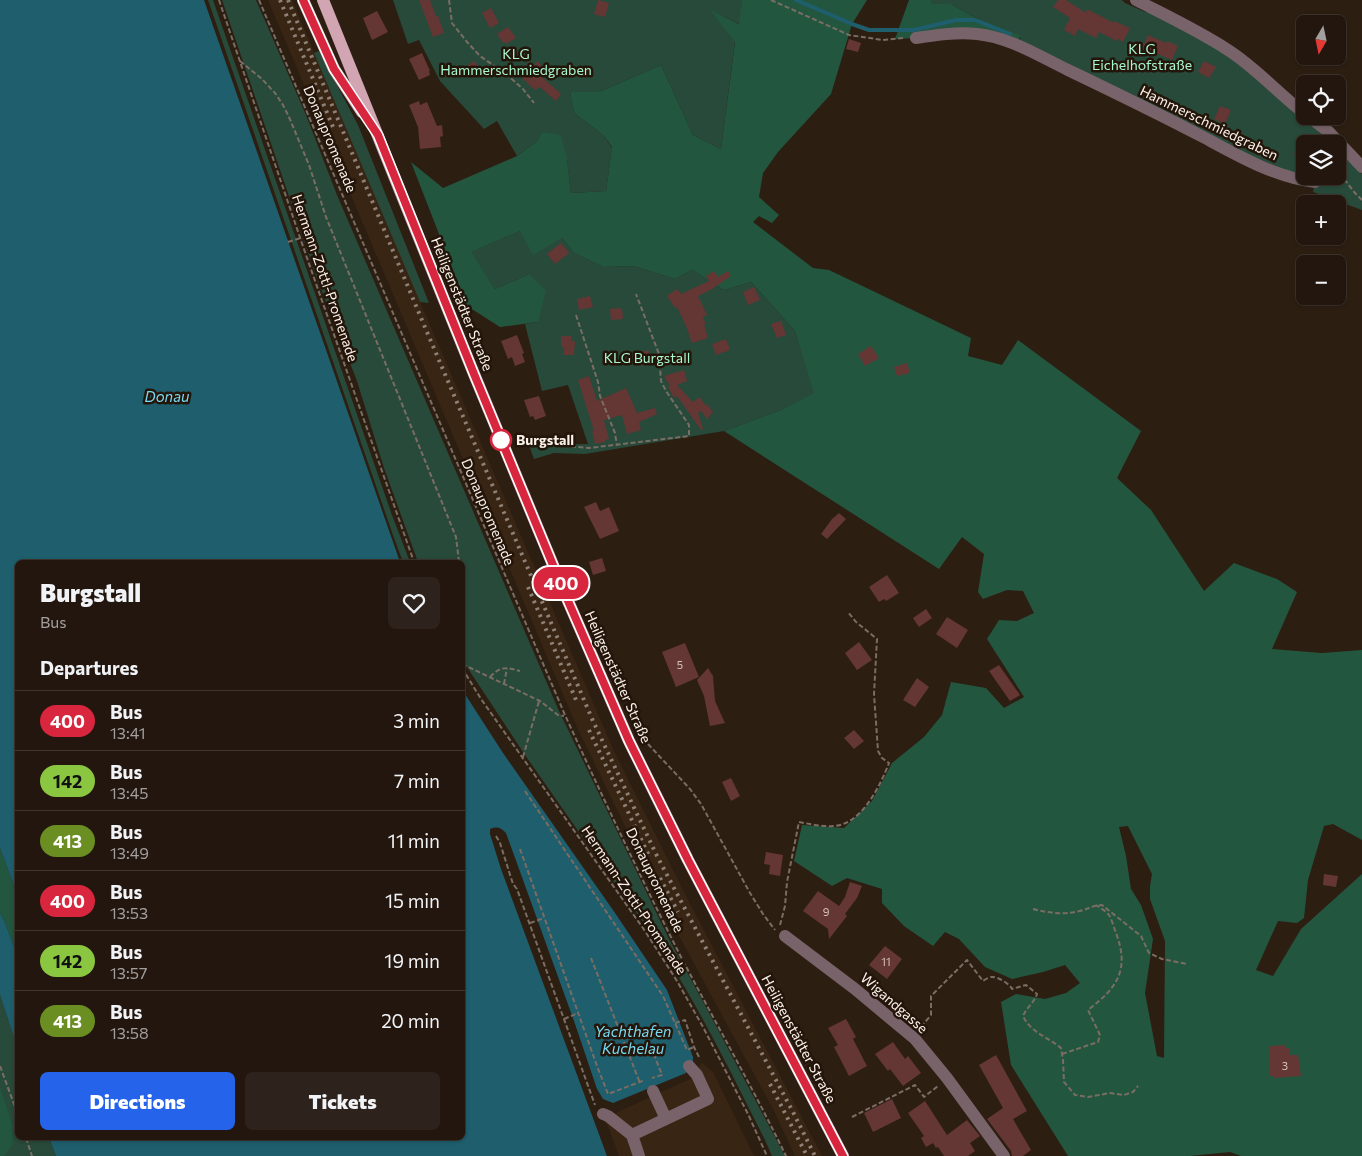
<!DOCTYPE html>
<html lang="en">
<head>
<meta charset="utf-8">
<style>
	body { margin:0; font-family:Commissioner,sans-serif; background:#2e231c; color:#f1f3f6; height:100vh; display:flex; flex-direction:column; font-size:19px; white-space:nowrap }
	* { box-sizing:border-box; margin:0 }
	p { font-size:16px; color:#a29f9e }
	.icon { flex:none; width:28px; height:28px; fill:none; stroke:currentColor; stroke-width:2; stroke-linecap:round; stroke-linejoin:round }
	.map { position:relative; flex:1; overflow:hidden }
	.details { position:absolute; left:15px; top:560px; width:450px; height:580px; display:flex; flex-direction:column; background:#22160e; border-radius:8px; box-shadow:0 1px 4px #0004,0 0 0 1px #3f352e }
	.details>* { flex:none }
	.badge { padding:0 10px; border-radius:16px; font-size:18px; line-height:32px }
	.needle { width:32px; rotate:189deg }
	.tools { position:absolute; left:1296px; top:15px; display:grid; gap:10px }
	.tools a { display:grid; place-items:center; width:50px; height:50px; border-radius:8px; background:#22160e; box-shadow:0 1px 4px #0004,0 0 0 1px #3f352e; font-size:25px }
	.map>.badge { position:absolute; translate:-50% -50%; box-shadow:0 0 0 2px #fff }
	h2 { padding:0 25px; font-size:19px; line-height:45px }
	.round { display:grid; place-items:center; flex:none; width:52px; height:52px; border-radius:8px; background:#2e231c }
	.overview { display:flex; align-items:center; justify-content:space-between; height:85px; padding:0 25px }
	h1 { font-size:24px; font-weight:800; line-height:38px }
	.action { display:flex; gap:10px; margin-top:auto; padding:10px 25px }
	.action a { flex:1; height:58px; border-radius:8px; background:#2563eb; color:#fff; font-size:20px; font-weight:800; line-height:58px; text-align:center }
	.action a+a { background:#2e231c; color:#f1f3f6 }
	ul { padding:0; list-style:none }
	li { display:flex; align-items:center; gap:15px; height:60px; padding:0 25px; border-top:1px solid #3f352e }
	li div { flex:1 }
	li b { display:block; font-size:19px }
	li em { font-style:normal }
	li .badge { min-width:55px; font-weight:700; text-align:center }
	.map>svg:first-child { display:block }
</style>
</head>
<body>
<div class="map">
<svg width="1362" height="1156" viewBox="0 0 1362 1156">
	<rect width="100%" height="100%" fill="#2d1e12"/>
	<path fill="#392514" d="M268,0H292L420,302L614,751L686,896L822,1156H795L774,1111L671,921L577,727Z
		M702,1063L713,1072L754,1156H619L605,1118L690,1079Z"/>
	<path fill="#284a3a" d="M208,0H213L392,515L410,562H403L394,538Z
		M222,0H256L306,115L337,195L559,711L669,939L707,1009L785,1156H772L765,1140C722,1055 680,967 621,892L525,755L463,661L462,562H418L384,468L357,381L319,284Z
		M393,0H742L740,24L710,10L735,41L721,149L693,135L661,65L599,92H570L574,113L603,135L612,148L606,191L571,193L567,160L542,132L537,141L517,156L497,121L484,129L440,81L419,40L408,44Z
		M931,0H1122L1125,3L1145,12L1148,10L1226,53L1334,144H1305V176H1338V165L1347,157L1362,174V210L1313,192L1315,183L1299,180L1016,44L1021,37L974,17L951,4H931Z
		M319,51L358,125L429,303L420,302L314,53Z
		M520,231L562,238L574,253L603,267L634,266L675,279L692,270L724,290L751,282L795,331L815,393L781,410L724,431L585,454L554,453L534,459L529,445L588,444L568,385L542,391L525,324L538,322L529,274L495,289L470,252Z
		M0,995L17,1047L18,1138H49L56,1156H0Z"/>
	<path fill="#23563f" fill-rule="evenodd" d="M742,0H867L852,24L831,94L778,152L763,173L759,197L779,215L772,223L759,216L753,222L813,268L829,270L971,338L968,356L1002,365L1018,340L1141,431L1117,478L1151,510L1204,591L1234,563L1277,579L1297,592L1272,649L1322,653L1362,650V840L1333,824L1324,826L1308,880L1304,918L1297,923L1278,921L1256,970L1273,976L1301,929L1362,874V1156H1241L1230,1152L1190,1156H1068L1011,1065L1001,1002L1016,994L1045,999L1066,993L1080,983L1065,965L1043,972L1012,979L985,967L959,939L945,932L933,946L904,926L882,903V889L847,878L832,886L794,861L802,825L844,828L872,801L892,763L924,737L942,715L951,682L986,688L1004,708L1024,697L987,639L999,620L1017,621L1034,613L1023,591L1007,590L983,599L978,592L984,554L962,537L939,569L724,431L781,410L814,393L795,331L751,282L724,290L692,270L675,279L634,266L603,267L574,253L562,238L533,255L520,231L471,252L495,289L529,274L546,291L538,322L500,327L467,306L411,162L443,188L517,156L537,141L542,132L561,135L567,159L571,193L606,191L612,147L603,135L574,113L570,92H599L661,65L693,135L721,149L735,42L709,9L739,24ZM1128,826L1152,874L1150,886V899L1165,941L1164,1058L1157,1056L1145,993L1153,939L1141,905L1131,889L1126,856L1119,827Z
		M909,0H931V4H951L974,17L1021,36L1016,44L998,38H916L895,39Z
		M0,848L17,895V954L4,920L0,913Z
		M0,1088L12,1123L13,1144L4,1156H0Z"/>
	<path fill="#1e5e6d" d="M0,0H204L400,562H18L17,895L0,848Z
		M463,691L503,753L613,910L667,990L693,1057V1065L689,1066L686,1073L613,1103L603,1099L597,1089L574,1021L506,833C501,828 498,826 490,829V834L501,869L607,1156H56L49,1138H462Z
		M0,913L4,920L17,954V1047L0,995Z"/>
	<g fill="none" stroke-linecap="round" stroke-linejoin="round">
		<path stroke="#1e5e6d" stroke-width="4" d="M796,0L852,24L869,30H914L956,20H975L1010,34"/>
	</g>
	<path fill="#643634" d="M419,0H430L436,16H438L444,33L433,37Z
		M598,0L609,3L605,17L594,14Z
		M1058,0H1066L1086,13L1087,9L1114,23V21L1130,28L1123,42L1118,39L1117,41L1099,32L1096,38L1078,29L1075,36L1064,30L1070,18L1053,7Z
		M491,8L499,23L490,28L482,13Z
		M377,11L388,32L372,40L363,18Z
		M508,27L516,38L506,44L505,42L503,43L497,34Z
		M1148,35L1166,43L1167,41L1178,46L1172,60L1153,52L1152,54L1142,49Z
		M849,39L861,43L858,52L846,49Z
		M422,53L430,71H429L430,75L419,80L409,59Z
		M474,61L482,71L473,78L465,67Z
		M538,61L547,74L543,78L561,94L556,101L540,87L535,90L522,78L526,73L523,70L529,62L533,66Z
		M1204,61L1216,67L1209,78L1198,72Z
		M419,101L420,105L427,102L437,126L442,125L443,136L440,137L441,147L420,149L418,127L409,105Z
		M1220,106L1231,110L1225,124L1214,119Z
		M1305,133V160L1294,154Z
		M561,243L569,253L555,264L547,254Z
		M714,271L718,277L728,271L731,276L712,289L698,296L707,315L703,317L706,325H704L708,338L692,343L686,326L677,307L675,308L667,296L677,289L681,294L709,281L706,276Z
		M754,287L760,300L748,305L743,292Z
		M590,296L593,307L579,310L577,299Z
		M622,308L623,319L611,320L610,309Z
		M781,321L786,335L777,338L771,324Z
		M517,335L524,353L522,354L525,362L515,366L512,357L508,359L501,341Z
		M561,336H571V341H575L574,355H563L564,347H561Z
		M726,339L730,350L716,355L712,344Z
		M871,346L879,358L865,366L858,354Z
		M648,350L652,362L641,366L637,354Z
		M907,363L910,373L897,376L894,367Z
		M684,370L687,381L677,385L693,402L700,397L705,405L707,404L713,412L707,419L701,411L698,413L703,429L701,430L677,396L674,398L668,387L670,386L664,376Z
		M589,376L597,401L626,388L637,413L655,408L657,414L639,422L641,430L627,434L622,415L604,420L609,439L605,440V442L595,444L592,431H594L578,380Z
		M539,396L546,416L535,420L533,416L530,417L524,400Z
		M596,502L600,511L609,507L619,531L600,539L584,507Z
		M839,513L846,519L827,539L821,534L832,519Z
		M602,558L606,571L593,575L589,562Z
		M887,575L899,593L886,601L884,599L879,602L869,587Z
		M926,609L932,618L919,627L913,618Z
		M947,617L968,630L957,648L936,634Z
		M859,642L872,660L857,670L845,653Z
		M685,643L699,677L676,687L662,652Z
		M999,665L1020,695L1010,701L989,671Z
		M708,668L713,676L715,701L725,723L710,726L704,696L697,680Z
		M917,678L929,687L915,707L903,700Z
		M854,730L864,741L854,749L844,738Z
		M731,778L740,796L731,801L722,782Z
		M766,852L783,855L780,876L769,874L770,865L764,864Z
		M1324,874L1338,876L1336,887L1323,885Z
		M850,882L862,886L857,898L845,914L847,916L829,939L828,929L803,911L818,891L839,906L845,897Z
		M885,946L902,959L887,979L869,965Z
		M846,1019L856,1037L853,1039L867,1066L849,1076L834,1047L838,1045L828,1028Z
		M893,1042L905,1059L908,1056L921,1073L903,1086L890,1069L888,1071L875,1054Z
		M1286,1045V1048H1290V1055H1298L1301,1076L1274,1078V1076H1270L1269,1046Z
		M996,1055L1027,1111L1013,1119L1031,1150L1023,1156H1012L1011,1151L987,1119L1003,1108L979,1065Z
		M892,1099L901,1118L873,1132L864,1113Z
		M925,1101L947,1135L967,1120L980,1136L970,1143L975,1151L968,1156H944L938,1147L936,1148L933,1143L926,1147L921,1138L924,1136L908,1113Z"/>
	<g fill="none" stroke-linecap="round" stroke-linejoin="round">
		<path stroke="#7a6d63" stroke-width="2" stroke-dasharray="5 2.5" stroke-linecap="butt" d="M219,0L307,258L414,562
			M259,0L565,715C602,796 640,876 680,955C715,1022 753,1088 786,1156
			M449,0L452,23L467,42L480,56L506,74L523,89L534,103
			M771,0L849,35L883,40L904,38
			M240,61L262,79L275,93L283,105L289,117L309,165L326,217L456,537L459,562
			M1340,173L1354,192L1362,200
			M288,242L301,238
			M576,315L598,382L600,396L615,433L617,446
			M526,444H541L589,448L689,436V425L666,391L661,381L659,354L636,294
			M462,664L540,701L558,715L564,716
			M462,668L481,699L645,931L677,981L703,1027L748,1114L767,1156
			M490,677C501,666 505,667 520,671
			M504,684L507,668
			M648,744L690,789L701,804L750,893L763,914L775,930
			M523,757L539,701
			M525,791L663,996L687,1050L694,1047
			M496,836L500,843L513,884L517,889L595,1105
			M520,849L597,1066L608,1094L645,1080
			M1033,909C1049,913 1063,915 1080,911C1088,909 1094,905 1102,905L1141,936L1149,953L1162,959L1187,964
			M530,923L544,918
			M780,925L785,906L787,882L799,822C810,824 823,827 834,826C862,824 880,786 889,763L882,758L878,751L874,694L877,639L856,622L848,612
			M591,958L640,1083
			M564,1019L578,1013
			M675,1023L685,1020L694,1047L699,1057
			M921,1027L931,1015V996L967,960L983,981C984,980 990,977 991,977C997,976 1010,984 1012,989L1026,985L1037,994C1034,1003 1027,1007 1023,1016C1031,1033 1048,1037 1061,1048L1063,1060L1064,1082L1075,1095L1088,1097L1110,1093L1124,1095L1133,1092L1138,1086
			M651,1047L662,1075L652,1078
			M1062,1054L1098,1042L1100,1035L1088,1010C1117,988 1130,970 1116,933C1114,928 1112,920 1109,915C1106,911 1100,908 1096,905
			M0,1066L18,1115
			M852,1117L915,1085L924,1097L938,1086
			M26,1138L32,1156"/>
		<path stroke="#79636a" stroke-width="12" d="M1136,0C1167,16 1199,31 1228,50C1255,67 1279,94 1305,114
			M916,38C936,35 956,32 977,34C1009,37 1039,56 1068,70C1114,92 1161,115 1207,139C1240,157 1278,178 1315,182L1323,176
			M1308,116L1329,132L1362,167
			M1338,162L1340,156V145
			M785,936L855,989L915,1039L947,1078L1004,1156
			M653,1091L666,1119
			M603,1114L608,1116L632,1135
			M639,1156L632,1135L708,1099L697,1075L689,1066"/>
		<path stroke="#d2a5b3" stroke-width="12" d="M303,0L334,69L362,112
			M323,0L474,374L565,594L629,741L688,860L843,1156"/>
		<path stroke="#8e8177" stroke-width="4" stroke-dasharray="2.5 5" stroke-linecap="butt" d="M280,0L333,127
			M288,0L424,325L593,721L657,856L794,1114L815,1156
			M528,587L576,700
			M589,730L650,858
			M660,878L678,912
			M770,1084L807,1156"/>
	</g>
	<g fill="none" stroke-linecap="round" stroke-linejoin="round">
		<g stroke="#fff" stroke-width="11">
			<path id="line" d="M303,0L334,69L378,135L474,374L565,594L629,741L688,860L843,1156"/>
		</g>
		<use href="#line" stroke="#d7263d" stroke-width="8"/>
	</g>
	<circle fill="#fff" stroke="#d7263d" stroke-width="2.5" cx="501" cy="440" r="10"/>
	<g text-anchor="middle" stroke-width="5" stroke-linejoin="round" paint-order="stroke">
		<g font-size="11" fill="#d6c3bc">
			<text x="680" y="669">5</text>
			<text x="826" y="916">9</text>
			<text x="886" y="966">11</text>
			<text x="1285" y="1070">3</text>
		</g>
		<g font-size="14" fill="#a7f8cf" stroke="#231509">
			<text x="1142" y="54">KLG<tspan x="1142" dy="16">Eichelhofstraße</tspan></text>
			<text x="516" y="59">KLG<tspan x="516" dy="16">Hammerschmiedgraben</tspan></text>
			<text x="647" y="363">KLG Burgstall</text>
		</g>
		<g font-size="14" fill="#fcf2ea" stroke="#231509">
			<text transform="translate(1209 123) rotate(26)" y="5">Hammerschmiedgraben</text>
			<text transform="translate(330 139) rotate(67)" y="5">Donaupromenade</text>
			<text transform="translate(325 278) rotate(71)" y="5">Hermann-Zottl-Promenade</text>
			<text transform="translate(462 304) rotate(68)" y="5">Heiligenstädter Straße</text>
			<text transform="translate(488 512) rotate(67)" y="5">Donaupromenade</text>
			<text transform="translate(618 677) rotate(66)" y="5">Heiligenstädter Straße</text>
			<text transform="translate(655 880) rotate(64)" y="5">Donaupromenade</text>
			<text transform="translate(634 900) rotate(56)" y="5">Hermann-Zottl-Promenade</text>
			<text transform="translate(894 1003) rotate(41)" y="5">Wigandgasse</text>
			<text transform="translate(799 1039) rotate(62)" y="5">Heiligenstädter Straße</text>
		</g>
		<g font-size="14" font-weight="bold" fill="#fcf2ea" stroke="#231509" text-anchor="start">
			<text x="516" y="445">Burgstall</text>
		</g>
		<g font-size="15" font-style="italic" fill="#79d9f2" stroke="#231509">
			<text x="167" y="402">Donau</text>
			<text x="633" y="1037">Yachthafen<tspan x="633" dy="17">Kuchelau</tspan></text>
		</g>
	</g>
</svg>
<div class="tools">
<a><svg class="needle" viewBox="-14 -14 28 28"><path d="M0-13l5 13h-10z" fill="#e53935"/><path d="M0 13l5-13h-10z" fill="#a29f9e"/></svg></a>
<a><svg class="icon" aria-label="locate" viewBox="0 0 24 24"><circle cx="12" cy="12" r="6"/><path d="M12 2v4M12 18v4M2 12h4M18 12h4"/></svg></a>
<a><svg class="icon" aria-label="layers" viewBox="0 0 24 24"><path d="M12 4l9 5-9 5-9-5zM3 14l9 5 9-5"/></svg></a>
<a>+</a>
<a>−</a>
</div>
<b class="badge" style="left:561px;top:583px;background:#d7263d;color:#fff">400</b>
<section class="details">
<div class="overview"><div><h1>Burgstall</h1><p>Bus</p></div><a class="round"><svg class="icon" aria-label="heart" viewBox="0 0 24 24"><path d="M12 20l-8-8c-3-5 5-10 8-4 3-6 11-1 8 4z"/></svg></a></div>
<h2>Departures</h2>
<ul>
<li><span class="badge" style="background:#d7263d;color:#fff">400</span><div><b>Bus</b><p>13:41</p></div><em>3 min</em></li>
<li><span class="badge" style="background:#8bc640;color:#111">142</span><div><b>Bus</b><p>13:45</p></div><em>7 min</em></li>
<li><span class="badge" style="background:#6b8e23;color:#fff">413</span><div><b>Bus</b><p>13:49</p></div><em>11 min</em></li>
<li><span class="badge" style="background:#d7263d;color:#fff">400</span><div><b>Bus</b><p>13:53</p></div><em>15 min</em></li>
<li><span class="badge" style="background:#8bc640;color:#111">142</span><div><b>Bus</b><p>13:57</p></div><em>19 min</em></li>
<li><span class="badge" style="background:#6b8e23;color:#fff">413</span><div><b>Bus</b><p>13:58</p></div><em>20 min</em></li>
</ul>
<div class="action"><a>Directions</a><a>Tickets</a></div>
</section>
</div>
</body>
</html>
